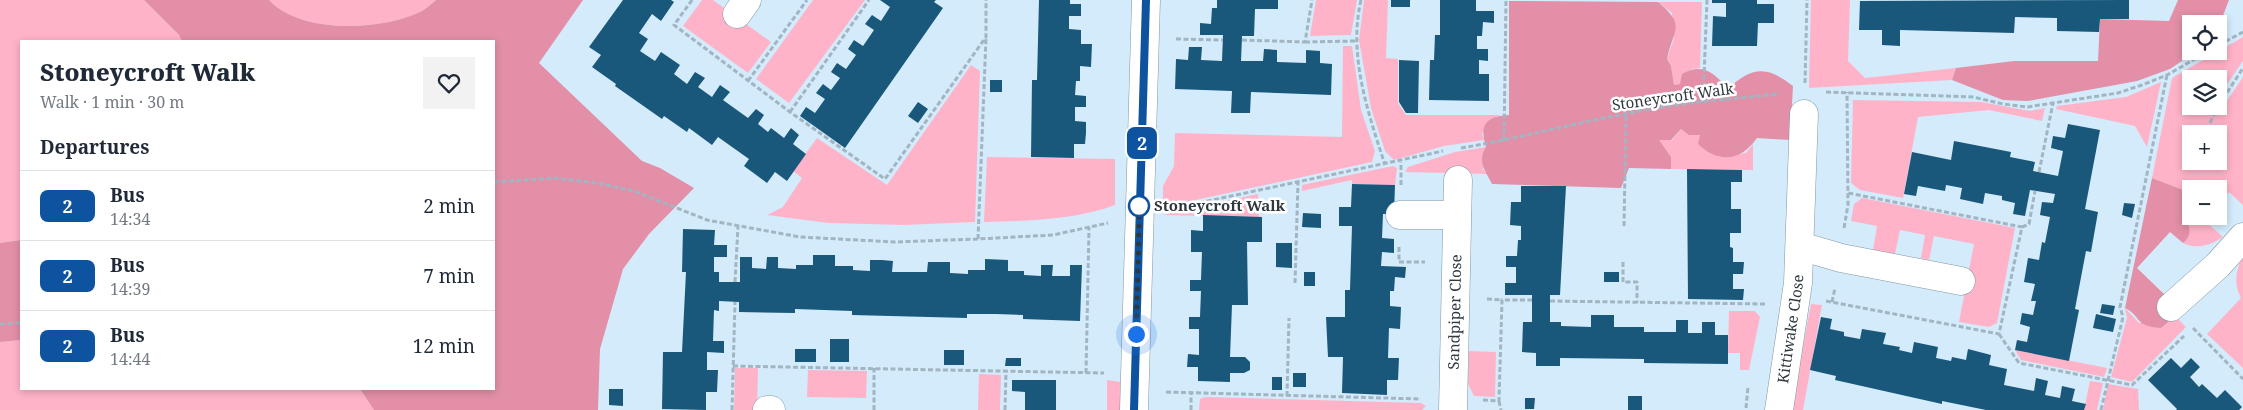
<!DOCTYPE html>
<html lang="en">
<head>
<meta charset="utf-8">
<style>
	body { margin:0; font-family:"Noto Serif",serif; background:#f2f2f3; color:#1f2937; height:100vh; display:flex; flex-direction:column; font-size:19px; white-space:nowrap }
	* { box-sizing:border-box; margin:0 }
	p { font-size:16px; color:#747a83 }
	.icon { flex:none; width:28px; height:28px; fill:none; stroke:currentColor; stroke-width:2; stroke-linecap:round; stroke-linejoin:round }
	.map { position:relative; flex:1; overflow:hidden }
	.details { position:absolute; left:20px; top:40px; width:475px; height:350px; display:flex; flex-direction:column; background:#fff; border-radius:0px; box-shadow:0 2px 8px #0003 }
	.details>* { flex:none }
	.badge { padding:0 10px; border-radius:8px; font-size:18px; line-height:32px }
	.fabs { position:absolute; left:2182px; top:15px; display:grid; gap:10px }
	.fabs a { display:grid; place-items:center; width:45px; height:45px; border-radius:0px; background:#fff; box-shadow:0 2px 8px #0003; font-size:25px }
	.you { position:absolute; width:25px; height:25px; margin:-12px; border:4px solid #fff; border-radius:50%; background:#1a73e8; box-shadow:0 0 0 8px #1a73e833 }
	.map>.badge { position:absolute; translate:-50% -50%; box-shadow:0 0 0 2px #fff }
	h2 { padding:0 20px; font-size:19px; line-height:45px }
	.round { display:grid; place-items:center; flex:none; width:52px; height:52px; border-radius:0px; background:#f2f2f3 }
	.summary { display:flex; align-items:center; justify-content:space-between; height:85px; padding:0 20px }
	h1 { font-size:24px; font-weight:800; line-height:38px }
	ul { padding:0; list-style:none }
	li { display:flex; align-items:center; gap:15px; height:70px; padding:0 20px; border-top:1px solid #e0e1e3 }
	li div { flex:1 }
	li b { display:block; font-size:19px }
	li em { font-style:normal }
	li .badge { min-width:55px; font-weight:700; text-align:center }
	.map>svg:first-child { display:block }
</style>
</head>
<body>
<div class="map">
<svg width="2243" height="410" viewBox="0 0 2243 410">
	<rect width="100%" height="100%" fill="#d4ebfb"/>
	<path fill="#ffb3c8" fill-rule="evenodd" d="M0,0H144L179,35L182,41H21V240L0,243Z
		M269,0H436C431,4 426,9 420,12C381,31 300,34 269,0Z
		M702,0H713L771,42L748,73L683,26Z
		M813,0H865L789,103L756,79Z
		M1316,0H1357L1351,35L1310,36Z
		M1364,0H1388L1386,58L1398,59V103L1406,115H1500L1489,120L1482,134L1484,140L1444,146L1394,160L1385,151L1371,108L1359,40Z
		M1811,0H1850L1848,61L1865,78L1956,68L1952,80L1809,88Z
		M1658,2H1702L1700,68L1692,69L1680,84L1674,85L1671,66L1667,59L1674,38L1672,13Z
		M2243,37V61L2219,96V79H2191V106H2219V102L2224,105L2243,77V205L2229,192L2219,203V189H2191V193L2152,178L2172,78ZM2191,134H2219V161H2191Z
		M1343,46H1352L1361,110L1375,151L1372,162L1163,207V186L1174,166L1175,133L1342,137Z
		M971,65L980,71L975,222L904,225L828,223L767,215L783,207L802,178L793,171L817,138L887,185Z
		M2161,82L2147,147L2135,126L2056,109L2057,106L2126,97Z
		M1853,100L1981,102L2030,111L2045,108L2042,121L1989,110L1918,117L1903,198L1860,190L1851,183Z
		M1681,129L1700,135L1719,157L1746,153L1753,144V170L1671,169V157L1658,140H1672Z
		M1486,147L1483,169L1487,174L1405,172L1408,167L1455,152Z
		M987,157L1115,159V205C1075,220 1027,221 984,222Z
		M1393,166L1397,168L1395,185L1352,184V180L1302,191V185Z
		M1258,194L1259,217L1163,215Z
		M1862,198L2015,228L1997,323L1989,327L1959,322L1974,244L1934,236L1929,260L1921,258L1925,235L1900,230L1895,254L1873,250L1877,226L1851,221L1854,204Z
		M2191,208V216H2207L2204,220L2223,237C2211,245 2197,250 2183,243L2187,239L2189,223L2183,214Z
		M2242,258L2243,259V368L2207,334L2241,298C2234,284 2235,273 2242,258Z
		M1811,304L1822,305L1803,410H1791Z
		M2125,308L2139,323L2172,313L2186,327L2132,382L2111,377L2127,318Z
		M1729,311H1755L1760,317L1749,370H1740V353H1728Z
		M21,340V389H360L374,410H0V342Z
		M2015,350L2107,368L2104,377L2021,360Z
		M1469,351L1496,352L1495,397L1474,396L1468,384Z
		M735,368H758L757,410H734Z
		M808,370L867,371L866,398L807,397Z
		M979,374L1001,375L1000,410H978Z
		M1107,380L1120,382V410H1107Z
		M2090,381L2103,383L2097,410H2084Z
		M2108,384L2138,389L2139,410H2103Z
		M1205,397L1421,403L1426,406L1422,410H1199L1200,399Z"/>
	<path fill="#e28fa7" d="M144,0H269C300,34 381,31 420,12C426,9 431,4 436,0H583L539,63L642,161L660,168L694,188L649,234L623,269L600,349L598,410H374L360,389H494V41H182L179,35Z
		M2178,0H2229L2222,18L2221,36L2219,37V24H2191V51H2197L2170,69L2137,81L2028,101L2003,100L1952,80L1956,68L2014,61H2098L2100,19L2169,21Z
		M1509,1L1658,2C1687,26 1673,29 1667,59L1671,66L1674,85L1680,84L1682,74C1702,63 1712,72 1726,86C1734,85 1736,81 1743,77C1763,65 1777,74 1793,86L1790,140L1757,138C1741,161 1719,164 1698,144L1700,135H1689L1681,129L1671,140H1659L1671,157V169L1629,168L1621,188L1492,184C1485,170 1477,161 1486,147C1479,125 1486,116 1509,115Z
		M2152,178L2191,193V208L2183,214C2190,225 2193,235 2183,243L2170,232L2137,268L2166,296L2172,313L2168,322L2161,328C2133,326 2142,316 2125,308Z
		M21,240V340L0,342V243Z"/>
	<path fill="#19587a" d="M623,0H671L674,2L661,21L652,14L639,33L648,39L640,51L655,61L661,52L680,65L674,74L687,84L695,72L705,78L698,87L712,97L720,85L730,92L723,100L748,118L756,109L764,115L758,124L768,132L771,128L784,138L791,128L799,135L793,144L806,154L787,181L775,172L767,183L744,166L749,159L718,137L712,145L689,128L687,132L664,116L662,119L615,86L616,84L592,67L601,55L589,47Z
		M880,0H936L934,2L943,8L845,148L800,116L806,107L815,113L825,99L816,93L823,84L831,90L840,78L831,72L837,63L846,69L856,55L848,49L854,40L863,46L874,30L865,24L872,15L881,21L890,7Z
		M1039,0H1070V4H1081V16H1069V29L1081,30V44H1092L1091,67L1080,66V81H1076L1075,95L1086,96V107H1075V121L1086,122V133L1085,144H1074V158L1031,157L1032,80H1037Z
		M1217,0H1278V9H1255L1254,36H1242L1241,61H1263L1264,49L1277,50V62L1306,63V50L1320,51V63L1332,64L1331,95L1251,92L1250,113H1231L1232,91L1175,89L1176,59L1188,60L1189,47H1202L1201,60L1222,61L1223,35H1200V23L1211,24L1212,8H1217Z
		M1391,0H1410V7H1391Z
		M1440,0H1476V11H1494V23L1483,22L1482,36H1477V49H1488V61L1479,60V74H1489V101L1429,100L1430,60H1434L1435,35H1440Z
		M1712,0H1757V4H1774V23H1758L1757,46H1712L1713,16L1726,17V3H1712Z
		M2129,0V19H2100L2099,32L2057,31V18L2015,17L2014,33L1900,30V46L1882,45V30H1859L1860,1Z
		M1399,60L1419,61L1418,113H1406L1399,102Z
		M990,80H1002V92H990Z
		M918,102L928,109L918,123L908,116Z
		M2068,124L2100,130L2085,209L2098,212L2091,252L2086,251L2075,309L2079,310L2069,361L2015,350L2017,340L2027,342L2030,327L2020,324L2022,313L2033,315L2036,301H2031L2035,284L2024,282L2028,258L2039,260L2042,242L2045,243L2050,217L2040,215L2042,202L2053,203L2055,194L2030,190L2025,216L2013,214L2015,203L2002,200V196L1985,193L1983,204L1960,199L1962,188L1946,185L1945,191L1918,186L1916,196L1904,194L1912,152L1951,160L1954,141L2011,152L2010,157L2035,162L2033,171L2058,176L2063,151L2051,148L2053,136L2065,138Z
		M1687,169L1742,170V182H1731V209H1741V233H1730V247L1733,248V262H1744L1743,274H1733V289H1744L1743,300L1688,299Z
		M1352,184L1395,185L1394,214H1383L1382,238L1394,239V253L1382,252L1381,266L1406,267L1405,278L1395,277L1394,291H1390V306L1401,307L1400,329L1389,328L1388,358H1399L1398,380H1387V395L1342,393L1343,357H1328L1326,317H1345V290H1350L1352,226H1339V207H1351Z
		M1521,186H1566L1560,295H1550V322H1561V326L1591,327V315H1614V327H1644V332H1676V320H1688V333H1702V322H1715V335H1728V364L1644,363V359L1560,358V366H1536V353L1522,352L1523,322H1532V295H1505V283H1516V267H1506V256H1517L1518,240H1521V226L1510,225L1511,202H1521Z
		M2124,203L2135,204L2132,218L2122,215Z
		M1303,213L1321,214V228L1302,227Z
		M1203,215L1262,217V242H1247L1248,305H1232L1230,357H1245L1250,362V370L1244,373H1230V382L1198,381V367H1187L1188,354L1199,355V329H1189V317H1200L1201,291H1190V280H1201L1202,252H1191V230L1203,231Z
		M683,229L715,230L714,245H727V257H714V272H719V282H740V257H752V268L766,269L767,257H778V268L796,269V265H813V255H835V266H853V270L870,271V260H882L893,261L892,272H927L928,262H950V273L968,274V270H985V259L1008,260V271H1024V275L1041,276V265H1053L1052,276H1070V265H1082L1080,321L1023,319V315L996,314H967V318L852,315V311L824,310L795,309V313L739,312V302L719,301V311L714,310L713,341H724V353L707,352V370H718L717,392H706V410L662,409L663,352H682L686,272H682Z
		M1276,243H1292V268L1276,267Z
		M1304,272H1315V286H1304Z
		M1604,272H1619V282H1604Z
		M2102,304L2115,306L2113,315L2100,313Z
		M2096,314L2116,319L2113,332L2093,328Z
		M1821,317L1832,319L1830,329L1844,332V336L1860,339L1862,329L1886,333L1883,344L1900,347L1899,350L1912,353L1914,342L1938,347L1936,358L1951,361L1952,357L1966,360L1968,349L1991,355L1989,365L2007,369L2004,385L2034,391L2036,378L2048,381L2045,395L2060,398L2062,386L2075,389L2072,401L2086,404L2084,410H1986L1942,401V404L1835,380L1836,376L1810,370Z
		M830,339H849V362H830Z
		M795,349H816V362H795Z
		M944,350H964V365H944Z
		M1006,358H1021V366H1005Z
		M2171,358L2181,368L2191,358L2200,367L2190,377L2199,387L2202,384L2217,398L2225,390L2242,407L2239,410H2176L2177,409L2148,380Z
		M1293,373H1306V387H1293Z
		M1272,377H1282V390H1272Z
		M1012,380H1056V410H1025V392L1012,391Z
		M609,389H623V406L609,405Z
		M1628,396H1642V410H1628Z
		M1525,398H1535L1534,409H1525Z"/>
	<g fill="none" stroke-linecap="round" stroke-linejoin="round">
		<g stroke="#8197a6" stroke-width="29">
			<g id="street">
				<path d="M737,14L747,0"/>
				<path d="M1400,215H1457"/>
				<path d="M1800,246L1841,258L1961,281"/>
				<path d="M2171,307L2218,265L2243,237"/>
				<path d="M767,410H771"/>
				<path d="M1134,410L1146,0"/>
				<path id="s1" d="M1453,410L1458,180"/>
				<path id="s2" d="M1779,410L1798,283L1804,114"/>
			</g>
		</g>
		<path stroke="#a2b5c2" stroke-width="3" stroke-dasharray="5 2.5" stroke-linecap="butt" d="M692,0L674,25L790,112L885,179L986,37V0
			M1361,0C1348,56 1368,112 1385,165
			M1176,39L1223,40
			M1242,40L1305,42L1312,0
			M1305,42L1356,41
			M2219,45L2243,32
			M748,81L807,0
			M1805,83L1807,0
			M1826,92L1973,97L2003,104L2027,107L2118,93L2142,85L2167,75L2209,51
			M1703,102L1707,0
			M2219,105L2243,68
			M790,112L869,0
			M2210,123L2218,106
			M1504,141L1506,0
			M1461,148C1516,139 1570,124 1625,114C1676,103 1728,99 1780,94
			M2039,172L2053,103
			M494,182L554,178L597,183L634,191L707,220L800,237L895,242L978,239L1053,235L1108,223
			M1401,185V162
			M1170,209L1443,151
			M1624,226L1626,113
			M2022,227L2029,224L2035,191
			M1844,228L1848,205L1847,92
			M978,239L986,38
			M1399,247V262H1425
			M1623,262V282H1637V303
			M735,282L738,226
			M1295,283L1298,183
			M1487,299L1502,300
			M1550,301L1765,304
			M1826,301L1999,334L2022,227L1848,193
			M1832,302L1835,288
			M0,324L21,323
			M2193,328L2243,379
			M1999,334L2019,363L2132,385L2184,336
			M733,366L1104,373
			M1086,373L1089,227
			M1166,392L1421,399
			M1287,396L1289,318
			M1483,400L1499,401L1502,300H1532
			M1499,401L1501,410
			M1746,408L1748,387
			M732,410L735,302
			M874,410V368
			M1005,410L1006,372
			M1191,410V394
			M2101,410L2123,317L2120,307L2167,75"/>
		<use href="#street" stroke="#fff" stroke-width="28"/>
	</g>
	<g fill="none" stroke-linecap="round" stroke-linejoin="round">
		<g stroke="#fff" stroke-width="11">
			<path id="line" d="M1134,410L1146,0"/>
		</g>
		<use href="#line" stroke="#0e539f" stroke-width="8"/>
		<path stroke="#2f383e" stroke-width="5" stroke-dasharray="0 9" d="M1136,334L1140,196L1139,206"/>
	</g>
	<circle fill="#fff" stroke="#0e539f" stroke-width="2.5" cx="1139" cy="206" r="10"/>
	<g text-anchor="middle" stroke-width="5" stroke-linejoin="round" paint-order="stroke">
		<g font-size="15" fill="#2f383e" stroke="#fff">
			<text transform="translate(1673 97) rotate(-8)" y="5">Stoneycroft Walk</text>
			<text dy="5" stroke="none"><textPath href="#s1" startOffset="98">Sandpiper Close</textPath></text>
			<text dy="5" stroke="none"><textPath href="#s2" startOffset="82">Kittiwake Close</textPath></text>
		</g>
		<g font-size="15" font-weight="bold" fill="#2f383e" stroke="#fff" text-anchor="start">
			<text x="1154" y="211">Stoneycroft Walk</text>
		</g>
	</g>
</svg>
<div class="fabs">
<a><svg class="icon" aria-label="locate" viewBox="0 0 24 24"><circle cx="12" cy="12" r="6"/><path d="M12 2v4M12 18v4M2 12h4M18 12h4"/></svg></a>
<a><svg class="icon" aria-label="layers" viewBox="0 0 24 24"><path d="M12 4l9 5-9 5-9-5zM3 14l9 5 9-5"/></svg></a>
<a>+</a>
<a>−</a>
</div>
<div class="you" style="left:1136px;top:334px"></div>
<b class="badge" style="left:1142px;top:143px;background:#0e539f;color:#fff">2</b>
<section class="details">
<div class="summary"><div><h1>Stoneycroft Walk</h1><p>Walk · 1 min · 30 m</p></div><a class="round"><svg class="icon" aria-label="heart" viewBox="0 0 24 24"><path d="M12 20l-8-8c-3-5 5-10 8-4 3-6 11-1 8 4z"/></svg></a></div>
<h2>Departures</h2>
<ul>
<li><span class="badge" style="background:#0e539f;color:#fff">2</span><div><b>Bus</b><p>14:34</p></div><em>2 min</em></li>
<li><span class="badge" style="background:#0e539f;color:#fff">2</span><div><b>Bus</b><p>14:39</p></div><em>7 min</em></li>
<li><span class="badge" style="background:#0e539f;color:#fff">2</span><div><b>Bus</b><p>14:44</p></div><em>12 min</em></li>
</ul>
</section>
</div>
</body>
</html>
